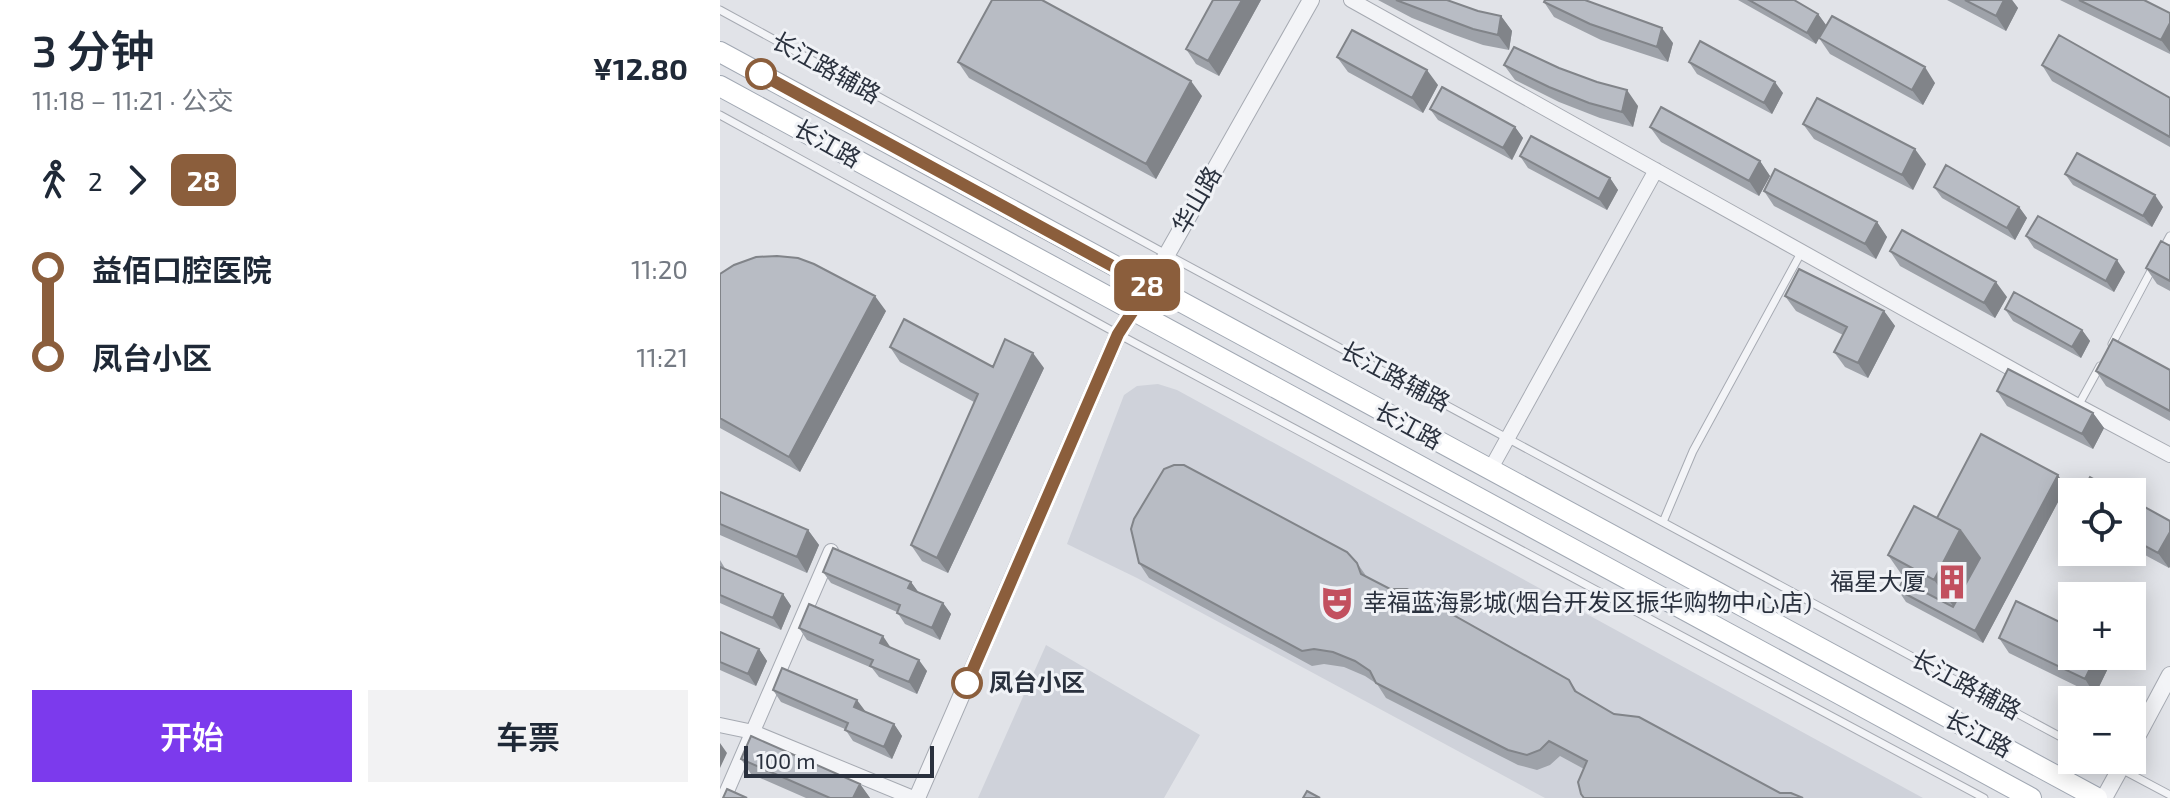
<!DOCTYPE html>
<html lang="zh">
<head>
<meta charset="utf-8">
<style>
	body { margin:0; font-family:"Exo 2","Noto Sans SC",sans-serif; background:#f2f2f3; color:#1f2937; height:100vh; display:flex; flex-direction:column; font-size:30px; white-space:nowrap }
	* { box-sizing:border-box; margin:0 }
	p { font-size:26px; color:#747a83 }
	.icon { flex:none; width:44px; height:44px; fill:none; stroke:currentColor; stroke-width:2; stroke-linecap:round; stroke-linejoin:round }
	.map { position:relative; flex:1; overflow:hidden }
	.details { display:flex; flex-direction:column; background:#fff; width:720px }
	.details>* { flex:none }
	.badge { padding:0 16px; border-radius:12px; font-size:28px; line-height:52px }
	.tools { position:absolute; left:1338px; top:478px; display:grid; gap:16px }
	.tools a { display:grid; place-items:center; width:88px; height:88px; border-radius:0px; background:#fff; box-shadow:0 4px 20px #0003; font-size:40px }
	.scale { position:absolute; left:24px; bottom:20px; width:190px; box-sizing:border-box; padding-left:8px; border:4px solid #2a313e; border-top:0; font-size:22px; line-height:28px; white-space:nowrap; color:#2a313e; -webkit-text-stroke:6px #f0f2f6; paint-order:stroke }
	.map>.badge { position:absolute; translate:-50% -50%; box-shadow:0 0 0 4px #fff }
	.legs { display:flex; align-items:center; gap:12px; height:88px; padding:0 32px; font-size:26px }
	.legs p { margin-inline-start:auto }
	.overview { display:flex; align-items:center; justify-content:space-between; height:136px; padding:0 32px }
	h1 { font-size:44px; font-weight:600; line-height:60px }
	.primary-button { display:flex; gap:16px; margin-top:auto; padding:16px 32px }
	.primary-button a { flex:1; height:92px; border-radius:0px; background:#7c3aed; color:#fff; font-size:32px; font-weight:600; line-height:92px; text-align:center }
	.primary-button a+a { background:#f2f2f3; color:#1f2937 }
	ul { padding:0 32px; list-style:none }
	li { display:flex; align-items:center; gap:28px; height:88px; font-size:30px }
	li i { display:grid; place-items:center; width:12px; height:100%; margin:0 10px; background:currentColor }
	li i::after { content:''; width:20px; height:20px; margin:-10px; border:6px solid; border-radius:50%; background:#fff }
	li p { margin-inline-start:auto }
	li:first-child i { background:linear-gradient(#0000 50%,currentColor 0) }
	li:last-child i { background:linear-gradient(currentColor 50%,#0000 0) }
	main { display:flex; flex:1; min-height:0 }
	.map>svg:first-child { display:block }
</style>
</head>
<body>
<main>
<section class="details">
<div class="overview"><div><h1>3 分钟</h1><p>11:18 – 11:21 · 公交</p></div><b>¥12.80</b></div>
<div class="legs"><svg class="icon" aria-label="walk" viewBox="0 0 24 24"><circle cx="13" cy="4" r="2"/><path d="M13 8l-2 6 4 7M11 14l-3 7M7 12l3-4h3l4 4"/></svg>2<svg class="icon" aria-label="forward" viewBox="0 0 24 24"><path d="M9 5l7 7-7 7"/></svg><b class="badge" style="background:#8b5e3c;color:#fff">28</b></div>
<ul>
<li><i style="color:#8b5e3c"></i><b>益佰口腔医院</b><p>11:20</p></li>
<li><i style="color:#8b5e3c"></i><b>凤台小区</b><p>11:21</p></li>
</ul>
<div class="primary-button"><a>开始</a><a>车票</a></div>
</section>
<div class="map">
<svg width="1450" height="798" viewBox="0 0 1450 798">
	<rect width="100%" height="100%" fill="#e1e3e8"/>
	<path fill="#cfd2da" d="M438,384L457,390L1203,798H825L417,578L347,544L404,395L417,386Z
		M326,645L480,735L444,798H258Z"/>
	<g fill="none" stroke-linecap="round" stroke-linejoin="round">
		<g stroke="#a6aab2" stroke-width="9">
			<path id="service" d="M0,10L446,254L1352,743
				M0,115L398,334L1264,798
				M1443,249L1450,236
				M1392,344L1433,267
				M1358,406L1380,366
				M943,522L973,451L1082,251
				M1384,760L1450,795"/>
		</g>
		<g stroke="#a6aab2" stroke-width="16">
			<path id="minor" d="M631,0L1358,406L1450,455
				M770,470L936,170
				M0,725L33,732L193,798
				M4,798L111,551"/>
		</g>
		<g stroke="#a6aab2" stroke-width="18">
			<path id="tertiary" d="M1412,746L1450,675
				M197,798L398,334L429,286L591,0
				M1384,798L1405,760"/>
		</g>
		<g stroke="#a1a8b3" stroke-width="22">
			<path id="primary" d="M0,52L1377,798
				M0,86L1311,798"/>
		</g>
		<use href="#service" stroke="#f3f4f7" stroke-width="7"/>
		<use href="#minor" stroke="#f3f4f7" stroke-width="14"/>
		<use href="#tertiary" stroke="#f3f4f7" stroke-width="16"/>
		<use href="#primary" stroke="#fff" stroke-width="20"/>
	</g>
	<path fill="#9ea2a9" d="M493,0H541L499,76L476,64L466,49Z
		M658,0H727L758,11L781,16L792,31L789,50L763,45L735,35L692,18Z
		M1018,0H1074L1098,14L1106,25L1096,44Z
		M1227,0H1292L1298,8L1286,31Z
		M1340,0H1424L1450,13V54Z
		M824,2L953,43L948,62L881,40L834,17Z
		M1099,38L1215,83L1203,105L1110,54Z
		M617,57L718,85L703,113L628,72Z
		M238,62L482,96L436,179L249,78Z
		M969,62L1063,93L1052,114L977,74Z
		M784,65L839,68L918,106L913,127L880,118L839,102L795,80Z
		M1322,65L1450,98V147L1332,81Z
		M710,109L795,127L803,138L792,160L718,120Z
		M1083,124L1206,164L1193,190L1094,139Z
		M930,127L1040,161L1050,176L1039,196L941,142Z
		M800,156L890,178L898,190L887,210L808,168Z
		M1345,174L1443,207L1432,227L1353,185Z
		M1214,187L1299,207L1307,218L1295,240L1222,198Z
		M1044,191L1157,222L1167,237L1156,259L1054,206Z
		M1306,236L1405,272L1394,292L1314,248Z
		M1450,246V291L1437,284L1426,268Z
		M1170,251L1287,297L1275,318L1180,266Z
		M0,274L166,311L80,472L0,428Z
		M1065,296L1164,311L1175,326L1148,378L1125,367L1114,352L1123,335L1076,311Z
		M1285,309L1362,330L1370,341L1361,358L1293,321Z
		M170,347L273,367L324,368L228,573L202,561L191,545L254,402L180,362Z
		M1450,370V421L1386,386L1376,371Z
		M1277,391L1373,413L1384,428L1373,449L1287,406Z
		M1346,487L1263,643L1186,602L1178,590L1184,578L1168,555L1217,518Z
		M0,492L88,530L99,545L87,573L0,535Z
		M1412,500L1450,521L1449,568L1412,548Z
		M0,560L6,570L63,594L71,606L61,630L0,603Z
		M419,563H637L647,577L849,680L858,693L894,714L1060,793L1083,798H863L861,794L864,769L840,756L830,765L817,770L798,765L666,698L657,684L645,676L624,667L604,664L592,666L429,578Z
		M103,572L191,582L198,592L223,603L231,614L220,640L185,624L177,612L111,583Z
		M79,628L171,648L207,671L197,694L159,677L152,668L87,640Z
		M0,632L39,649L47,661L36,686L0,670Z
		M1279,638L1393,658L1375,695L1289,653Z
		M53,690L146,712L174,724L182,736L172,759L133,741L125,729L61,702Z
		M21,759L140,784L150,798H86L31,774Z"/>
	<path fill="#818489" d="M522,0H541L499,76L488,61Z
		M1284,0H1292L1298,8L1286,31L1276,16Z
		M1098,14L1106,25L1096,44L1087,33Z
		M781,16L792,31L789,50L778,35Z
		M1450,23V52L1441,40Z
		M942,28L953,43L948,62L937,47Z
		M1205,67L1215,83L1203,105L1192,90Z
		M707,70L718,85L703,113L692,98Z
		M471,81L482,96L436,179L426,164Z
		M1055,82L1063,93L1052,114L1044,103Z
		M907,90L918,106L913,127L902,112Z
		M795,127L803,138L792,160L783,148Z
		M1195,149L1206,164L1193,190L1182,175Z
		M1040,161L1050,176L1039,196L1029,181Z
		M890,178L898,190L887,210L879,199Z
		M1435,195L1443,207L1432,227L1423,216Z
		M1299,207L1307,218L1295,240L1287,228Z
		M1157,222L1167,237L1156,259L1145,244Z
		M1397,260L1405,272L1394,292L1386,281Z
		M1276,282L1287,297L1275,318L1264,303Z
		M155,296L166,311L80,472L69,457Z
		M1164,311L1175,326L1148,378L1138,363Z
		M1362,330L1370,341L1361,358L1352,347Z
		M313,353L324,368L228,573L217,558Z
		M1373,413L1384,428L1373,449L1362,434Z
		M1338,475L1346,487L1263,643L1255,631Z
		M88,530L99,545L87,573L77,557Z
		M1240,530L1268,569L1242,618L1214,580Z
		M1450,532V567L1449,568L1438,553Z
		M191,582L199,593L188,588Z
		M63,594L71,606L61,630L53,618Z
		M223,603L231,614L220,640L212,628Z
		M163,636L171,648L160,643Z
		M39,649L47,661L36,686L28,674Z
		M1376,656H1392L1393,658L1375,695L1365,679Z
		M199,660L207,671L197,694L189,682Z
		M137,700L146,712L134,707Z
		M174,724L182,736L172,759L164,747Z
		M0,743L7,753L0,768Z
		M140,784L150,798H133Z"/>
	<path fill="#b8bcc4" stroke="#818489" stroke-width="2" d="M272,0H322L471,81L426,164L238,62Z
		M493,0H522L488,61L466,49Z
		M676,0H727L758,11L781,16L778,35L753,29Z
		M825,0H865L942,28L937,47L870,24L824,2Z
		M1029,0H1074L1098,14L1087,33Z
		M1245,0H1284L1276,16Z
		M1359,0H1424L1450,13V23L1441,40Z
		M1112,16L1205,67L1192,90L1099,38Z
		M632,30L707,70L692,98L617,57Z
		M1339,35L1450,98V137L1322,65Z
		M980,41L1055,82L1044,103L969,62Z
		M794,47L839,68L877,82L907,90L902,112L869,103L829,87L784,65Z
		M722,87L795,127L783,148L710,109Z
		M1097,98L1195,149L1182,175L1083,124Z
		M941,107L1040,161L1029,181L930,127Z
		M811,136L890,178L879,199L800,156Z
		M1357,153L1435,195L1423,216L1345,174Z
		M1226,165L1299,207L1287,228L1214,187Z
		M1055,169L1157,222L1145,244L1044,191Z
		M1318,216L1397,260L1386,281L1306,236Z
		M1182,230L1276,282L1264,303L1170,251Z
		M1441,241L1450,246V281L1426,268Z
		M57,256L78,258L94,264L155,296L69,457L0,418V274L14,265L36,257Z
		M1079,269L1164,311L1138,363L1114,352L1127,327L1065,296Z
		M1294,292L1362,330L1352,347L1285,309Z
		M184,319L273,367L285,339L313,353L217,558L191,545L258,394L170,347Z
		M1393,339L1450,370V411L1376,371Z
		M1288,369L1373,413L1362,434L1277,391Z
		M1261,434L1338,475L1255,631L1178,590L1184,578L1187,583L1233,607L1260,558L1240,530L1217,518Z
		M454,465H464L627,552L637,563L641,574L670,589H687L849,680L855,691L894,714L919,717L1060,793H1071L1083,798H864L861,794L858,782L867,761L829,741L820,750L807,755L788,750L656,683L650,671L635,661L613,652L594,649L582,651L419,563L411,529L414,519L444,469Z
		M1370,477L1397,492H1362Z
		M0,492L88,530L77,557L0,524Z
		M1412,500L1450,521V532L1438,553L1412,539Z
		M1194,506L1240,530L1214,580L1168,555Z
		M113,548L191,582L188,588L223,603L212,628L177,613L180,605L103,572Z
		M0,567L63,594L53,618L0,595Z
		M1296,601L1352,628V656H1376L1365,679L1279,638Z
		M89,604L163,636L160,643L199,660L189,682L150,666L153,660L79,628Z
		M0,632L39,649L28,674L0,662Z
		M62,668L137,700L134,707L174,724L164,747L125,730L128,723L53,690Z
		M31,736L140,784L133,798H110L21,759Z
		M7,789L27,798H3Z
		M587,791L600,798H583Z"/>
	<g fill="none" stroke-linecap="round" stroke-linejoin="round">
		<g stroke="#fff" stroke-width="18">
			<path id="line-1" d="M41,74L429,286L398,334L247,683"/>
		</g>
		<use href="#line-1" stroke="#8b5e3c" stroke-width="12"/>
	</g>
	<defs>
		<g id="building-bare" transform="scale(2.76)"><path d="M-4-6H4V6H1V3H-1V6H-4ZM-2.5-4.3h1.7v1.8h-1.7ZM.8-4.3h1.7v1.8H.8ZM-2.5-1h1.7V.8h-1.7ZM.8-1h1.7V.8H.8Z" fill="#c2505f" stroke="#f0f2f6" stroke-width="2.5" paint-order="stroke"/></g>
		<g id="theatre-bare" transform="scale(2.76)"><path d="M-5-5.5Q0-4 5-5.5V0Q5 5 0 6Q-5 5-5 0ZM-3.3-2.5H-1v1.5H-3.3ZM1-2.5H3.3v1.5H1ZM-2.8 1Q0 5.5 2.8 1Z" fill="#c2505f" stroke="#f0f2f6" stroke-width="2.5" paint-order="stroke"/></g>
	</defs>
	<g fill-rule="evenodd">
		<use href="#building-bare" x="1232" y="582"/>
		<use href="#theatre-bare" x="617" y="603"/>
	</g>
	<g fill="#fff" stroke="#8b5e3c" stroke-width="4">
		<circle cx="41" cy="74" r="14"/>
		<circle cx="247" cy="683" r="14"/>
	</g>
	<g text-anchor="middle" stroke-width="6" stroke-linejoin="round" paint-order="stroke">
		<g font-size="24" fill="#2a313e" stroke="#f0f2f6">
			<text transform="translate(106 68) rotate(29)" y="8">长江路辅路</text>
			<text transform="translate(107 144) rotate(29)" y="8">长江路</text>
			<text transform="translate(477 200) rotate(-60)" y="8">华山路</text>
			<text transform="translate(675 377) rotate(28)" y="8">长江路辅路</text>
			<text transform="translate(688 426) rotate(28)" y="8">长江路</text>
			<text transform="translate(1246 685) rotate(28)" y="8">长江路辅路</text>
			<text transform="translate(1258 734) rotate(28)" y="8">长江路</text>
		</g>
		<g font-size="24" fill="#2a313e" stroke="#f0f2f6" text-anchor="end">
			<text x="1206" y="590">福星大厦</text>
			<text x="643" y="611" text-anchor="start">幸福蓝海影城(烟台开发区振华购物中心店)</text>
		</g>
		<g font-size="24" font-weight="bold" fill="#2a313e" stroke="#f0f2f6" text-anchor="start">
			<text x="269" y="691">凤台小区</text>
		</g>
	</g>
</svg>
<div class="tools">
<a><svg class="icon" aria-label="locate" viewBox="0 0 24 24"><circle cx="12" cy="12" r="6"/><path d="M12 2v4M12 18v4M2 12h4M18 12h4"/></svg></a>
<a>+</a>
<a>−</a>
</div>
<div class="scale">100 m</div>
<b class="badge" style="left:427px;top:285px;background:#8b5e3c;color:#fff">28</b>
</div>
</main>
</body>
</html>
